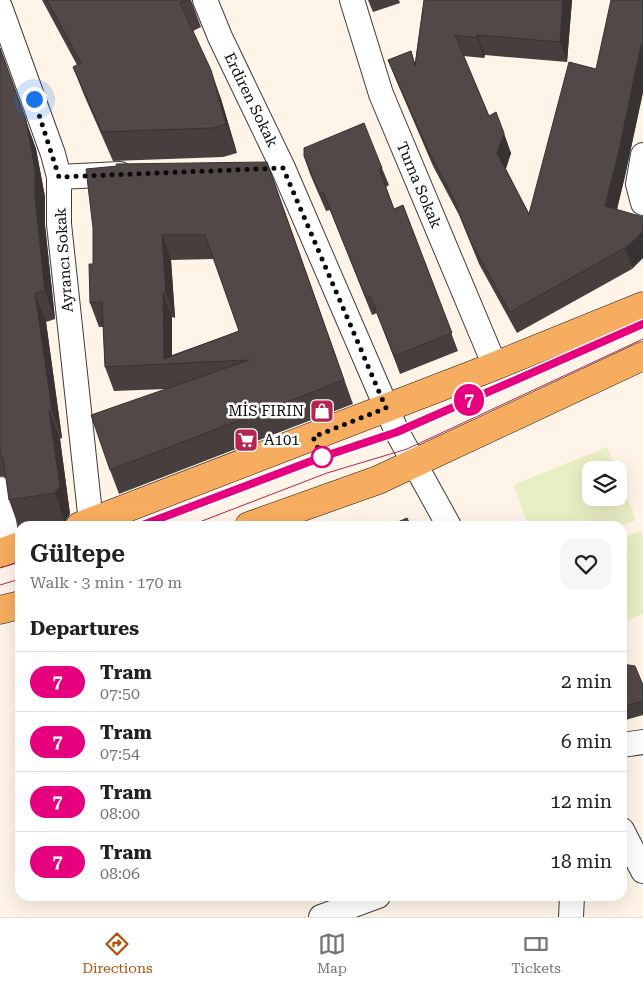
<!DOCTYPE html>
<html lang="en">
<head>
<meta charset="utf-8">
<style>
	body { margin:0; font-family:"Roboto Serif",serif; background:#f6f6f6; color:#202124; height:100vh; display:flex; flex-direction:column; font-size:19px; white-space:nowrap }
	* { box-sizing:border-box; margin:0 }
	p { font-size:16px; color:#757577 }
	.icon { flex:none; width:28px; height:28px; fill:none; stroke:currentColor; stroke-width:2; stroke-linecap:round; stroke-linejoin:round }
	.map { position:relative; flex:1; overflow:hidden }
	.panel { position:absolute; left:15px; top:521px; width:612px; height:380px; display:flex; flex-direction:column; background:#fff; border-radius:15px; box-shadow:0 5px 20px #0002 }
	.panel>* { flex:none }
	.badge { padding:0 10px; border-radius:16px; font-size:18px; line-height:32px }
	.tools { position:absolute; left:582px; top:461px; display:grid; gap:10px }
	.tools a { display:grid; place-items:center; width:45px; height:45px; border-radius:10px; background:#fff; box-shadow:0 5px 20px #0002; font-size:25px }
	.you { position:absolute; width:25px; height:25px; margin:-12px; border:4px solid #fff; border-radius:50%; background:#1a73e8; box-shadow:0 0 0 8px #1a73e833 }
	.map>.badge { position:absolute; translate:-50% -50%; box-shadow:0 0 0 2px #fff }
	h2 { padding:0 15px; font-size:19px; line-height:45px }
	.round { display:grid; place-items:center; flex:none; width:52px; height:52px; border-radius:15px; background:#f6f6f6 }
	.head { display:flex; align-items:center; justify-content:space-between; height:85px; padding:0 15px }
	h1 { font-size:24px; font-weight:600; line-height:38px }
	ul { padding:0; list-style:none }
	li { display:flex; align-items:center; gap:15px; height:60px; padding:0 15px; border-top:1px solid #e0e0e0 }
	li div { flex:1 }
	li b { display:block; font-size:19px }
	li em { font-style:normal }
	li .badge { min-width:55px; font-weight:700; text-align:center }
	.dock { display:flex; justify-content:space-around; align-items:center; height:70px; border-top:1px solid #e0e0e0; background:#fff; font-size:14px; color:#757577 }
	.dock a { display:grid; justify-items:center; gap:2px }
	.dock .on { color:#b45309 }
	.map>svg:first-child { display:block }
</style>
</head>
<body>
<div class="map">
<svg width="643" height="917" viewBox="0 0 643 917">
	<rect width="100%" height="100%" fill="#fff4e7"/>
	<path fill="#eaeec4" d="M607,447L616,470H591V498H619V477L636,520L620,526H529L513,485Z
		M640,531L643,538V614L623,622V538Z"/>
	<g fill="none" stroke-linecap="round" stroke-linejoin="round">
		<g stroke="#3d3d3d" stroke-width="26">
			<path id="minor" d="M205,0L220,37L283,168L397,432L449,526
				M352,0L381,94L495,366
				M0,7L53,154L59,177V224L91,523
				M643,155L638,184L643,203
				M59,177L120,174
				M0,489L8,550
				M622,745L643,742
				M622,830L643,871
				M321,917L378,896
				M571,917L572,896"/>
		</g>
		<g stroke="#1b1b1b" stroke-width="29">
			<path id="primary" d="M80,526L495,366L643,306
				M249,526L378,480L643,356
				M0,553L20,546
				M0,610L20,605"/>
		</g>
		<use href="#minor" stroke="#fff" stroke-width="24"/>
		<use href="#primary" stroke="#f7ad5f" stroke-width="28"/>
		<path stroke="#b6254f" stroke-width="1" d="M140,526L322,457L397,432L643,324
			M189,526L327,473L407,449L643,339
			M0,568L20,562
			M0,585L20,579"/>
	</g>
	<path fill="#473e3d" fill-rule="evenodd" d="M42,0H191L201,27L193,31L221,99L237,153L223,157L113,161L84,95L73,67L77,65Z
		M368,0H399L400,3L373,12Z
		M424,0H572L567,62L485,55L484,58L463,56L489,116L511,153L506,169L529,214L596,69L643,0V92L625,176L617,210L632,269L517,333L479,264L459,215L433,166L396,80L388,60L411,51L415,63Z
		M0,48L36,149L45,197V225L55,319L46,322L62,438L60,439L70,514L65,522L32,526H20V528H19L9,500L6,477L0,476Z
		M304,156L382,168L389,185L386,187L394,209L403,205L458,351L400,374L377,313L372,315L330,210L326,211L310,174Z
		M267,162L353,404L119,494L110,470L166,389L114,391L105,367L103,327H99L90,303L93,264ZM214,259L239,331L172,355V317L175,318L171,260Z
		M622,664L643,685V715L622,721Z"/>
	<path fill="#393232" d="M563,0H572L567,62L560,42Z
		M477,35L485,55L484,58L477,38Z
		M641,45L643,51V92L625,176L612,227L605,206Z
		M0,48L36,149L45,197V225L55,319L45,291Z
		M211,70L221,99L237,153L226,124Z
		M504,133L511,153L504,173L497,153Z
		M643,231V258L632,269L625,248Z
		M162,235L171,260L175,318L166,293Z
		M35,293L46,322L62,438L52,410Z
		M163,293L172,317V364L164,359Z
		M49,411L60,439L70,514L65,522L55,493Z"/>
	<path fill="#524847" stroke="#393232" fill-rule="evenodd" d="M47,0H187L180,3L211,70L226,124L213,128L102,132L73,67L81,63Z
		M424,0H563L560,42L477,35V38L455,35L489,116L496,112L504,133L497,153L529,214L569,62L596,69L611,0H643V46L641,45L618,155L605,206L643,217V231L625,248L510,312L472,244L457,208L458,207L426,146L388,60L411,51L415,66Z
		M0,48L26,120L35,169V197L45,291L35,293L52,410L49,411L60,486L55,493L9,500L3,458L0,454Z
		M364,123L382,168L379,169L394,209L403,205L452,333L394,356L370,296L366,298L323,192L320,194L304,156V148Z
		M267,162L344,380L110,470L91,415L249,360L105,367L102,302L90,303L89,264H93V228L86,169L117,166L116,164ZM162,235H205L239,331L164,359L163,293H166Z
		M407,518L411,526H389Z
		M622,664L635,666L643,685V701L622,707Z"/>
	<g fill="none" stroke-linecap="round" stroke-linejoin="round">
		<g stroke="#fff" stroke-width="11">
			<path id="line" d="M140,526L322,457L397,432L643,324"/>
		</g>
		<use href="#line" stroke="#e6007e" stroke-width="8"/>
		<path stroke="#0a0a0a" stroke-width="5" stroke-dasharray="0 9" d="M34,99L59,177L283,168L386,408L313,437L322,457"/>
	</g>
	<defs>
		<g id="shop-square" transform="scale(1.25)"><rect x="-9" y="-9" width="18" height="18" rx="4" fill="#b6254f" stroke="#fff"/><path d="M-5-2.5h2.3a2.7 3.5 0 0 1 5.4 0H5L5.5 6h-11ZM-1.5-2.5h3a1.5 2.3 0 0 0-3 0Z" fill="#fff"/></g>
		<g id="supermarket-square" transform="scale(1.25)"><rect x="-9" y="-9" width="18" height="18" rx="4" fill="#b6254f" stroke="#fff"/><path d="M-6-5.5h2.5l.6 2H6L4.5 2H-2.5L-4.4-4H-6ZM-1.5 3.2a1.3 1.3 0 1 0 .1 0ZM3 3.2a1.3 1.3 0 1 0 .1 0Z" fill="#fff"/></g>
	</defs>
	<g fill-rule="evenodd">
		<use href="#shop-square" x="322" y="411"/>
		<use href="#supermarket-square" x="246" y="440"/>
	</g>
	<circle fill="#fff" stroke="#e6007e" stroke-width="2.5" cx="322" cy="457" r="10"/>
	<g text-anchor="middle" stroke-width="5" stroke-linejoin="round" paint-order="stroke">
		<g font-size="15" fill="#0a0a0a" stroke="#fff">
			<text transform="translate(251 100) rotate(64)" y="5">Erdiren Sokak</text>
			<text transform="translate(419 185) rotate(67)" y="5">Turna Sokak</text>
			<text transform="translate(64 260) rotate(-94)" y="5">Ayrancı Sokak</text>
		</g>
		<g font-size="15" fill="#0a0a0a" stroke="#fff" text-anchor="end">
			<text x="304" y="416">MİS FIRIN</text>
			<text x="264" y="445" text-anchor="start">A101</text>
		</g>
	</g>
</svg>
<div class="tools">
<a><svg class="icon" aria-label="layers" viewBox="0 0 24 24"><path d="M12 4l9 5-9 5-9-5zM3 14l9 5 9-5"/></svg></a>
</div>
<div class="you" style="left:34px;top:99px"></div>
<b class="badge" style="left:469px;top:400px;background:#e6007e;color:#fff">7</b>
<section class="panel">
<div class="head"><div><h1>Gültepe</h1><p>Walk · 3 min · 170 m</p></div><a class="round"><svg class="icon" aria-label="heart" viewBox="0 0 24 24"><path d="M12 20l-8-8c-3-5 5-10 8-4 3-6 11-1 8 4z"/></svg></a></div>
<h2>Departures</h2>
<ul>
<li><span class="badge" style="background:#e6007e;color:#fff">7</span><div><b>Tram</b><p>07:50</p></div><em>2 min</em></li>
<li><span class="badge" style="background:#e6007e;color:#fff">7</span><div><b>Tram</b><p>07:54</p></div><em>6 min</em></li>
<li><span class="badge" style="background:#e6007e;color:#fff">7</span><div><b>Tram</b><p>08:00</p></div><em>12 min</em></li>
<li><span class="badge" style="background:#e6007e;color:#fff">7</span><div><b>Tram</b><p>08:06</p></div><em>18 min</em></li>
</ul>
</section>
</div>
<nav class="dock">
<a class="on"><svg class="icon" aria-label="directions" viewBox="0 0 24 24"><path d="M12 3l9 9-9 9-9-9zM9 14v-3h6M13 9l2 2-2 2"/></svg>Directions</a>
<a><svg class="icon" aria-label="map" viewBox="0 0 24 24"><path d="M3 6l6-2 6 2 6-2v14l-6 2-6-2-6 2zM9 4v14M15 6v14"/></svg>Map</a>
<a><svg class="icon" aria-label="tickets" viewBox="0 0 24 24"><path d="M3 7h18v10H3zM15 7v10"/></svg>Tickets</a>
</nav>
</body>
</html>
